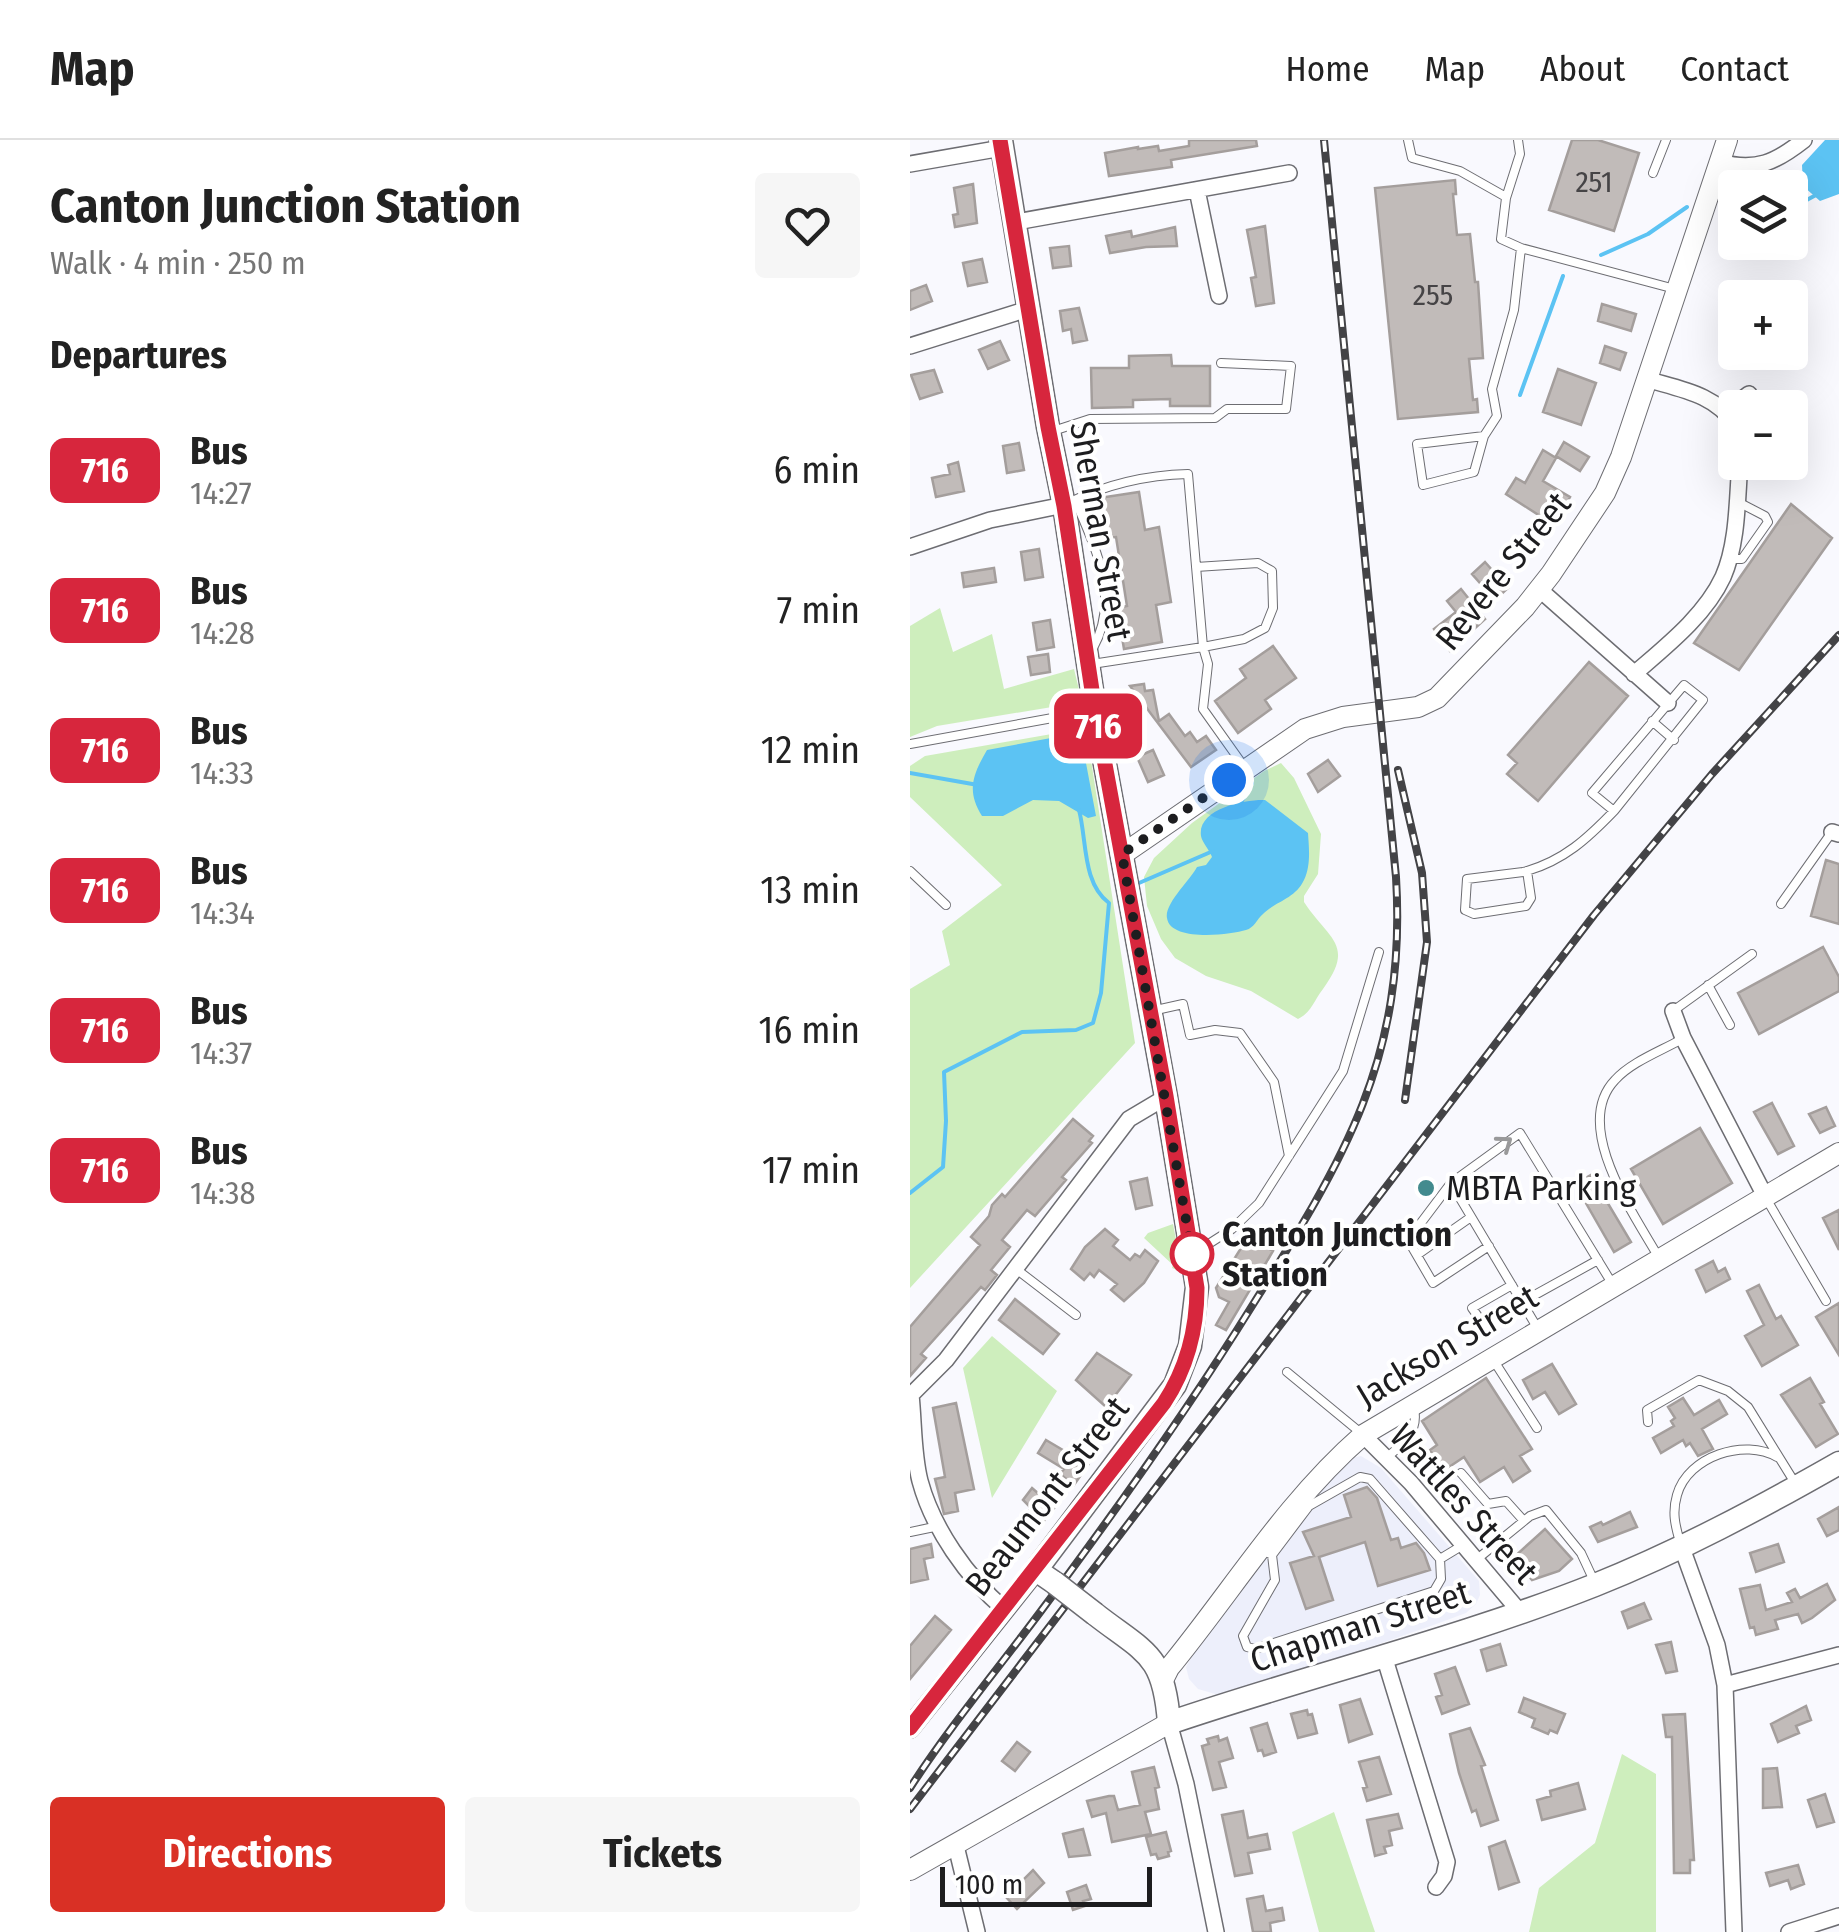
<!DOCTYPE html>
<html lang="en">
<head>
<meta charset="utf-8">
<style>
	body { margin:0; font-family:"Fira Sans Condensed",sans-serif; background:#f6f6f6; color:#222; height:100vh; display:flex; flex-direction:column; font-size:38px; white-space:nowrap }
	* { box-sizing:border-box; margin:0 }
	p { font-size:32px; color:#767676 }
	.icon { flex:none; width:55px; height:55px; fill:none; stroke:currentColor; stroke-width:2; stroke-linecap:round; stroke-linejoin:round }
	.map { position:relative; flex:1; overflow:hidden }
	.side { display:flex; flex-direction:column; background:#fff; width:910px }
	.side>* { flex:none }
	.badge { padding:0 20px; border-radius:15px; font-size:35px; line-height:65px }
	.buttons { position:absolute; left:808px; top:30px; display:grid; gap:20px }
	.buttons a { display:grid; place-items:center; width:90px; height:90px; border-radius:10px; background:#fff; box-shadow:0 10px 40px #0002; font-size:50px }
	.scale { position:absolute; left:30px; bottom:25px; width:212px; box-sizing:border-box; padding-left:10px; border:5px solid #1d1d1f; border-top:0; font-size:28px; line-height:35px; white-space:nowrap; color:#1d1d1f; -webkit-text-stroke:8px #fff; paint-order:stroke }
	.you { position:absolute; width:50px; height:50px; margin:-25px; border:8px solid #fff; border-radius:50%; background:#1a73e8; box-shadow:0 0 0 15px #1a73e833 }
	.map>.badge { position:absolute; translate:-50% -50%; box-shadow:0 0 0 5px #fff }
	h2 { padding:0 50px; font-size:38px; line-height:90px }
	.round { display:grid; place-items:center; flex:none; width:105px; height:105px; border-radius:10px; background:#f6f6f6 }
	.head { display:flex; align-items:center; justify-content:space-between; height:170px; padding:0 50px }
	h1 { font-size:48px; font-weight:700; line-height:75px }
	.button { display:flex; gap:20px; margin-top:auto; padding:20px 50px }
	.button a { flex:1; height:115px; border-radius:10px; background:#d93025; color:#fff; font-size:40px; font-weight:700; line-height:115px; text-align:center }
	.button a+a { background:#f6f6f6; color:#222 }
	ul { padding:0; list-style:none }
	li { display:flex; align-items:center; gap:30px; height:140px; padding:0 50px }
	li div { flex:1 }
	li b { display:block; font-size:38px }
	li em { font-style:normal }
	li .badge { min-width:110px; font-weight:700; text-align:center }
	header { display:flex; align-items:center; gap:60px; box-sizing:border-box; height:140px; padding:0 50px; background:#fff; border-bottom:2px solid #e0e0e0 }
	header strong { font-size:48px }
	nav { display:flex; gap:55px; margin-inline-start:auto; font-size:35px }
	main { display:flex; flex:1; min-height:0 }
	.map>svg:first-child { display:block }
</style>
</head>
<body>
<header>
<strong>Map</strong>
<nav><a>Home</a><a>Map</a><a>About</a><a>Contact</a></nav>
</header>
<main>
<section class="side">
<div class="head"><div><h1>Canton Junction Station</h1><p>Walk · 4 min · 250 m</p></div><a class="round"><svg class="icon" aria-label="heart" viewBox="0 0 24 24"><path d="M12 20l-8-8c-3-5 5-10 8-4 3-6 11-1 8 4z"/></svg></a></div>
<h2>Departures</h2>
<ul>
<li><span class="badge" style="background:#d7263d;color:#fff">716</span><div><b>Bus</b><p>14:27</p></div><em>6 min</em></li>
<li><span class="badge" style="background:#d7263d;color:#fff">716</span><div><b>Bus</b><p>14:28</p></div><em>7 min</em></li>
<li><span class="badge" style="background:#d7263d;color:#fff">716</span><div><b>Bus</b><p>14:33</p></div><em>12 min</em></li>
<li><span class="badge" style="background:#d7263d;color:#fff">716</span><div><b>Bus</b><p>14:34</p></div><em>13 min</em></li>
<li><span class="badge" style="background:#d7263d;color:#fff">716</span><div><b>Bus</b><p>14:37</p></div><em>16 min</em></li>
<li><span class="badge" style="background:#d7263d;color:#fff">716</span><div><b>Bus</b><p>14:38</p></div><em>17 min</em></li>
</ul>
<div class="button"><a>Directions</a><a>Tickets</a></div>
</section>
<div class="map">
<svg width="929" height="1792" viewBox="0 0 929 1792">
	<rect width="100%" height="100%" fill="#f9f9fe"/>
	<path fill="#edeffb" d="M451,1316L471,1328L569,1441L570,1455L566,1464L556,1473L529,1483L337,1550L312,1556L288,1549L279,1539L276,1527L282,1516L404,1351L442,1318Z"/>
	<path fill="#ceeebd" d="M30,468L43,512L82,494L94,549L164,529L172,562L27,586L0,597V486Z
		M176,588L225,903L0,1148V849L40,825L32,791L92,745L0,657V626L15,616Z
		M371,623L384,638L411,694L408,734L394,756V762C418,799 446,804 413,849C404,860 402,872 388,879L341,851L296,836L265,818L251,799L237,766L234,737L244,718L282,683L354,631Z
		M263,1084L271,1126L272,1132L262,1128L263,1125L234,1098L238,1093Z
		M82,1196L147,1251L82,1358L53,1228Z
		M712,1614L746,1634V1792H619L629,1748L685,1703Z
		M424,1672L465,1792H409L382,1692Z"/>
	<path fill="#5cc3f3" d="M915,0H929V54L910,61L893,46L892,25Z
		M157,595L172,602L186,676L178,678L149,661L123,660L93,676H72C56,651 63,634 77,610Z
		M355,660L398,693C399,709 401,725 394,740C385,759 366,761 353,774C347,779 344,788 336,790C320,795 260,802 257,778C254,764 281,739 287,727L296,725L302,717C300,711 292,702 291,696C287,668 337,659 355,660Z"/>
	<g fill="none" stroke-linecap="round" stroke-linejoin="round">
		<path stroke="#5cc3f3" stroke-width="4" d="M880,69L906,55
			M691,115L738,94L777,67
			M610,255L653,136
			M0,633L68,645
			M330,664L342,643
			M229,743L303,711
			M0,1053L33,1027L36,981L34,932L112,892L166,890L183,883L191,853L199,763C172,743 177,700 169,670"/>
	</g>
	<path fill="#c1bbb9" stroke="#a49e9c" stroke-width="2.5" d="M279,0H346L347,6L261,20L262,27L199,36L195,13L228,7V9L248,6L249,11L279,6Z
		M662,0H688L729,13L704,91L639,70Z
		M545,40L546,54H543L547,95L560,94L565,142H568L573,218L559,219L563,260L567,259L568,272L488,279L465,48Z
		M63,44L67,83L45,87L43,75L48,74L44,48Z
		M823,46L825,47V88L811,83Z
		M355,86L364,163L346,166L341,138L346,137L337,90Z
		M265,87L267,106L236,107L200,113L196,96L221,91L222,97Z
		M159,106L161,126L143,128L140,108Z
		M72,119L77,142L58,146L53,123Z
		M16,145L22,161L0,170V151Z
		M692,164L726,174L721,191L688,181Z
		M169,168L177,200L163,203L161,189L153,191L150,171Z
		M90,201L99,220L78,229L69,210Z
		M695,206L716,213L710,230L690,223Z
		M261,215L262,226H300V266H260V259L223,260V267L182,268L181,228H219V216Z
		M648,229L686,243L671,285L633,272Z
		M24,230L32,252L10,259L1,235Z
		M654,302L679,317L670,331L646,316Z
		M109,303L114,330L97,333L93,306Z
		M633,310L646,318L633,341L660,357L644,385L596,354L606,338L615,343Z
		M48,322L54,351L26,357L22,338L40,334L38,325Z
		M229,352L235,390L249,387L261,462L246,465L252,502L214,509L207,468L217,466L206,397L195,398L189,358Z
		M881,364L922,398L829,530L784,503Z
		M129,409L133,437L115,440L111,412Z
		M575,422L598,448L585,460L562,434Z
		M84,428L86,442L54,447L52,433Z
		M551,449L575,479L540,511L524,489L546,472L537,461Z
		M140,480L144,507L127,510L123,483Z
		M363,506L386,538L355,560L361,569L328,593L305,561L336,538L330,529Z
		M138,514L140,532L121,535L118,517Z
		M679,522L718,556L628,661L597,634L607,623L598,615Z
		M234,544L235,551L243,550L249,581L259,574L275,596L280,592L287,602L296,596L306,610L281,627L220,546Z
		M243,610L254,635L238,642L227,617Z
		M418,620L430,636L408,652L398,634Z
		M916,720L929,724V784L901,776Z
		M913,807L929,837V851L849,894L828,853Z
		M862,963L884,1006L868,1014L844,972Z
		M916,967L925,986L910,993L899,974Z
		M163,979L183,996L179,1001L182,1003L152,1037L156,1040L125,1076L117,1070L92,1100L100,1107L81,1130L87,1135L75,1150L71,1147L11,1214L16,1218L0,1236V1187L70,1105L61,1097L79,1076L82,1065L92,1054L95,1057Z
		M790,988L822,1043L753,1084L721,1029Z
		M681,1035L721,1102L704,1112L665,1044Z
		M237,1038L242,1065L226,1069L220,1042Z
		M929,1070V1110L913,1078Z
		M195,1089L208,1100L203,1106L220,1120L225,1114L230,1117L235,1110L248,1121L234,1143L214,1161L201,1150L207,1144L189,1130L184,1137L180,1133L174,1140L161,1129L175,1107Z
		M338,1097L363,1111L316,1190L306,1185L319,1162L309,1157L306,1148Z
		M803,1121L808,1132L815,1128L820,1139L796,1152L786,1130Z
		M849,1145L866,1179L871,1176L888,1205L852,1226L835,1196L854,1185L837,1151Z
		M105,1159L149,1194L133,1214L89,1180Z
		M929,1163V1215L906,1177Z
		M187,1213L221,1235L196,1267L166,1240Z
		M642,1224L666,1264L649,1274L635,1252L623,1259L613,1240Z
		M576,1238L622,1309L610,1316L620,1331L603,1342L594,1327L570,1342L554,1317L533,1331L520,1310L527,1305L512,1281Z
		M900,1238L914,1262L910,1264L928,1294L906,1307L871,1255Z
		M773,1258L784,1275L809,1260L817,1274L792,1289L803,1309L788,1316L780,1303L776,1306L773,1300L751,1313L743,1298L764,1286L761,1281L765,1278L758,1267Z
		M46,1263L64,1349L45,1353L48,1371L34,1374L25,1339L35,1337L23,1268Z
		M136,1300L178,1325L164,1345L150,1334L154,1329L128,1313Z
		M457,1347L467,1358L481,1400L488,1398L491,1408L506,1403L514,1413L520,1430L468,1446L455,1402L409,1417L423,1460L396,1469L380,1423L404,1416L393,1392L441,1377L434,1355Z
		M122,1348L130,1355L134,1350L149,1362L133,1382L119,1371L121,1368L113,1360Z
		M929,1367V1390L917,1396L908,1379Z
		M720,1372L727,1387L688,1402L680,1387L691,1382L693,1385Z
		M635,1389L662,1419L649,1431L622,1440L603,1418Z
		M21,1404L23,1417L14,1419L18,1439L0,1443V1409Z
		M868,1404L874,1422L846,1432L840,1413Z
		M917,1444L925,1460L902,1478L892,1483L888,1474L865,1480L868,1489L846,1495L844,1487L840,1488L830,1449L850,1445L856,1470L882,1462L877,1453L885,1449L890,1458Z
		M734,1463L741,1479L718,1488L712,1472Z
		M25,1476L41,1490L0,1539V1506Z
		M761,1502L767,1531L756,1533L746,1505Z
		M590,1504L596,1525L577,1531L571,1510Z
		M545,1527L559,1564L532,1574L526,1557L532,1555L525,1534Z
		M614,1558L655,1574L647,1593L640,1590L638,1594L622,1587L625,1579L609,1572Z
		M450,1559L462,1594L439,1602L430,1565Z
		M896,1566L901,1580L886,1586L889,1593L868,1602L861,1584Z
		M397,1570L398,1575L402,1574L407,1593L388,1598L381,1574Z
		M775,1574L784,1720H780V1733H764L762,1597H756L753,1575Z
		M357,1583L366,1612L354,1616L352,1610L348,1611L341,1588Z
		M560,1588L575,1625L571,1626L588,1680L571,1686L566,1670L562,1672L549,1633L540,1594Z
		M308,1596L309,1601L317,1598L323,1618L309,1622L316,1647L303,1650L292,1606L299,1604L297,1599Z
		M107,1602L120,1612L105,1631L92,1621Z
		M469,1617L481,1654L457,1661L453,1648L457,1647L449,1622Z
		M244,1627L249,1647L245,1648L249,1669L235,1672L241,1694L202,1702L196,1673L182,1677L177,1661L199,1656H204L208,1670L230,1665L222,1632Z
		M867,1628L872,1667L853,1668V1629Z
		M668,1643L675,1669L632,1680L627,1660L641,1656L640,1651Z
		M915,1654L924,1682L907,1687L898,1660Z
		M333,1671L338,1698L357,1694L360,1709L338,1713L342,1733L325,1736L312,1675Z
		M488,1674L492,1688L479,1691L482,1705L474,1707L476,1713L465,1716L457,1680Z
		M173,1689L180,1715L159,1717L153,1694Z
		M256,1692L261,1711L258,1712L259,1716L248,1719L246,1714L241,1715L236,1697Z
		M595,1701L609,1742L589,1749L579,1707Z
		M888,1725L894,1744L881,1749L878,1740L860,1746L856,1733Z
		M123,1730L134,1743L107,1769L96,1757Z
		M176,1745L181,1759L173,1761L175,1766L163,1770L157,1752Z
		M353,1756L356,1771L372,1768L374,1780L360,1783L361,1792H343L337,1759Z"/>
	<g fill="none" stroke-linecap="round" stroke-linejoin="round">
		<g stroke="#6d6d72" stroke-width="10">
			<path id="service" d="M498,0L502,18L550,31L596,57
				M608,0L610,14L596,58L591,99L611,108
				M743,33L756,0
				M143,291L180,279L305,278L317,269H376L381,226L311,223
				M574,296L564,332L513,345L507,304L574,296L587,276L582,249L604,170L611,108L765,149
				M165,360C185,407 211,458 183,508
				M158,363C197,344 235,335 278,334L293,507L182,524
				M819,419H832L858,382L855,376L828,362
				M286,427L348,423L362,431L363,468L355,488L334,499L293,507L298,524L293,569L335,628
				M774,545L793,560L704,671L682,653Z
				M742,581L764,600
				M0,604L181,571
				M0,731L36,765
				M617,731L621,758L616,766L564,774L555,770L557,739L613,732L617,731C654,720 677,699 704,671
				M871,764L922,692
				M798,845L820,885
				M246,870L273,864L280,895L305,890L330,893L364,942L379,1016
				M763,871L842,814
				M541,1043L498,1100L523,1143L579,1106
				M857,1060L916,1161
				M286,1112L322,1089L349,1063L433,931L469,812
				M507,1115L561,1077
				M749,1118C724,1074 661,986 705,940C721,922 751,911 772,899
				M106,1129L166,1175
				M612,1162L688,1120
				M574,1185L562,1168L602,1145
				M628,1189L541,1043L610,993L703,1145
				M584,1221L627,1288
				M377,1232L451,1293
				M738,1282L737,1270L789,1240L818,1251L838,1267L885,1343
				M476,1318C493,1304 509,1292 504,1269
				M551,1333L578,1364L596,1361L614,1381
				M393,1361L399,1366L450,1337L460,1339L530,1419
				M0,1392L29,1386
				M770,1402C765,1385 762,1372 767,1355C778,1316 835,1298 867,1317
				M352,1410L362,1415L365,1440L333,1496L337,1507L345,1509L524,1451L531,1439L530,1419L553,1405
				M362,1415L399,1366
				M566,1420L620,1376L636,1370L671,1413L685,1443"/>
		</g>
		<g stroke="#6d6d72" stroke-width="18">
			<path id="minor" d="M810,22C846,32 866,22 894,0
				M0,24L92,8
				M287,50L309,156
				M106,82L379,33
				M0,206L118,169
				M736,239C769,249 806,254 825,285
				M815,272L839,254
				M0,407L80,380L154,365
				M629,449L758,563
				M724,534C755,507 795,476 813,437C828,403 827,359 830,322
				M922,692L929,694
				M763,871L773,898L855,1056
				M453,1295L501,1343L610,1472
				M772,1408L807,1505L815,1545L824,1792
				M95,1470C57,1437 23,1389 10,1341C3,1314 4,1283 1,1255L36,1220L219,979L256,957
				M474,1516L537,1722L534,1736L526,1747
				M815,1545L929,1515
				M259,1583L276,1644L306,1792
				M46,1706L67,1792
				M879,1792L929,1776"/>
		</g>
		<g stroke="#6d6d72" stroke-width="22">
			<path id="tertiary" d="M213,714L395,589L433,577L508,567L527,558L615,467L641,434L695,353L711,317L817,0
				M253,1540L259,1528C323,1450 376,1362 453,1295L929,1013
				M0,1588L126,1430
				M0,1730L259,1583"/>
		</g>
		<g stroke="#6d6d72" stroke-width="25">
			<path id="secondary" d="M91,0L138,287L154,365L185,570L256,957L287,1147L280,1206L265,1245L126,1430L145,1443
				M185,1474C235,1513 254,1513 259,1583C400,1535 546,1500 685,1445C770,1411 850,1368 929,1323"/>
		</g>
		<use href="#service" stroke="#fff" stroke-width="8"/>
		<use href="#minor" stroke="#fff" stroke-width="15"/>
		<use href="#tertiary" stroke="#fff" stroke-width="20"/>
		<use href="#secondary" stroke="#fff" stroke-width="22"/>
		<g stroke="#434346" stroke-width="8">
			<path id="rail" d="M488,630L512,733L517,802L495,960
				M0,1648C40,1586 87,1530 131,1471C205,1372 277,1271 342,1166C434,1019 497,918 486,737L414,0
				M0,1669L684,775L802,634L929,495"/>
		</g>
		<use href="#rail" stroke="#fff" stroke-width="4" stroke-dasharray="11" stroke-linecap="butt"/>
		<g stroke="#6d6d72" stroke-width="25" stroke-linecap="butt">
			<path id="secondary-bridge" d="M145,1443L185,1474"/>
		</g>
		<use href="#secondary-bridge" stroke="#fff" stroke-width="22"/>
	</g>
	<defs><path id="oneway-chevron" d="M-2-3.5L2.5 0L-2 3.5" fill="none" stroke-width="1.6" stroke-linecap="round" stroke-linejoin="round" transform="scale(2.5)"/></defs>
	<use stroke="#99999a" href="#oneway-chevron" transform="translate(595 1003) rotate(-36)"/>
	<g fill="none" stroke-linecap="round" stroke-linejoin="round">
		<g stroke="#fff" stroke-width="22">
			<path id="line" d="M0,1588L254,1263C277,1228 287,1189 287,1148L256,956L185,570L154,366L138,287L90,0"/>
		</g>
		<use href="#line" stroke="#d7263d" stroke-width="15"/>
		<path stroke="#1d1d1f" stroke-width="10" stroke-dasharray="0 18" d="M282,1114L212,714L319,640"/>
	</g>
	<circle fill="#438b8e" stroke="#fff" stroke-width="4" cx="516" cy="1048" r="10"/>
	<circle fill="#fff" stroke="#d7263d" stroke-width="5" cx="282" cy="1114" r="20"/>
	<g text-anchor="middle" stroke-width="8" stroke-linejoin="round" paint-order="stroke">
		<g font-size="30" fill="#464446">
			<text x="684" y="52">251</text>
			<text x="523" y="165">255</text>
		</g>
		<g font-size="35" fill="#1d1d1f" stroke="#fff">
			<text transform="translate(191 391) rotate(80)" y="12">Sherman Street</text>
			<text transform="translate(593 431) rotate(-51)" y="12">Revere Street</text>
			<text transform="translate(537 1206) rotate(-31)" y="12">Jackson Street</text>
			<text transform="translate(137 1356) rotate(-52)" y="12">Beaumont Street</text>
			<text transform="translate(554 1364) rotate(48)" y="12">Wattles Street</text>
			<text transform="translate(450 1486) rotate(-18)" y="12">Chapman Street</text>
		</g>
		<g font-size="35" fill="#1d1d1f" stroke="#fff" text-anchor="start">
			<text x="536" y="1060">MBTA Parking</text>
		</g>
		<g font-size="35" font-weight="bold" fill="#1d1d1f" stroke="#fff" text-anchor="start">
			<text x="312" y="1106">Canton Junction<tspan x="312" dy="40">Station</tspan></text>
		</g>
	</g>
</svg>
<div class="buttons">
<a><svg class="icon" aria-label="layers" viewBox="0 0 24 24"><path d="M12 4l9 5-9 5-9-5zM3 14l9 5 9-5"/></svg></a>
<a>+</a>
<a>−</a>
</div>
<div class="scale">100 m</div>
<div class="you" style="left:319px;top:640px"></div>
<b class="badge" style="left:188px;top:586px;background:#d7263d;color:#fff">716</b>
</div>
</main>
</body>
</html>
